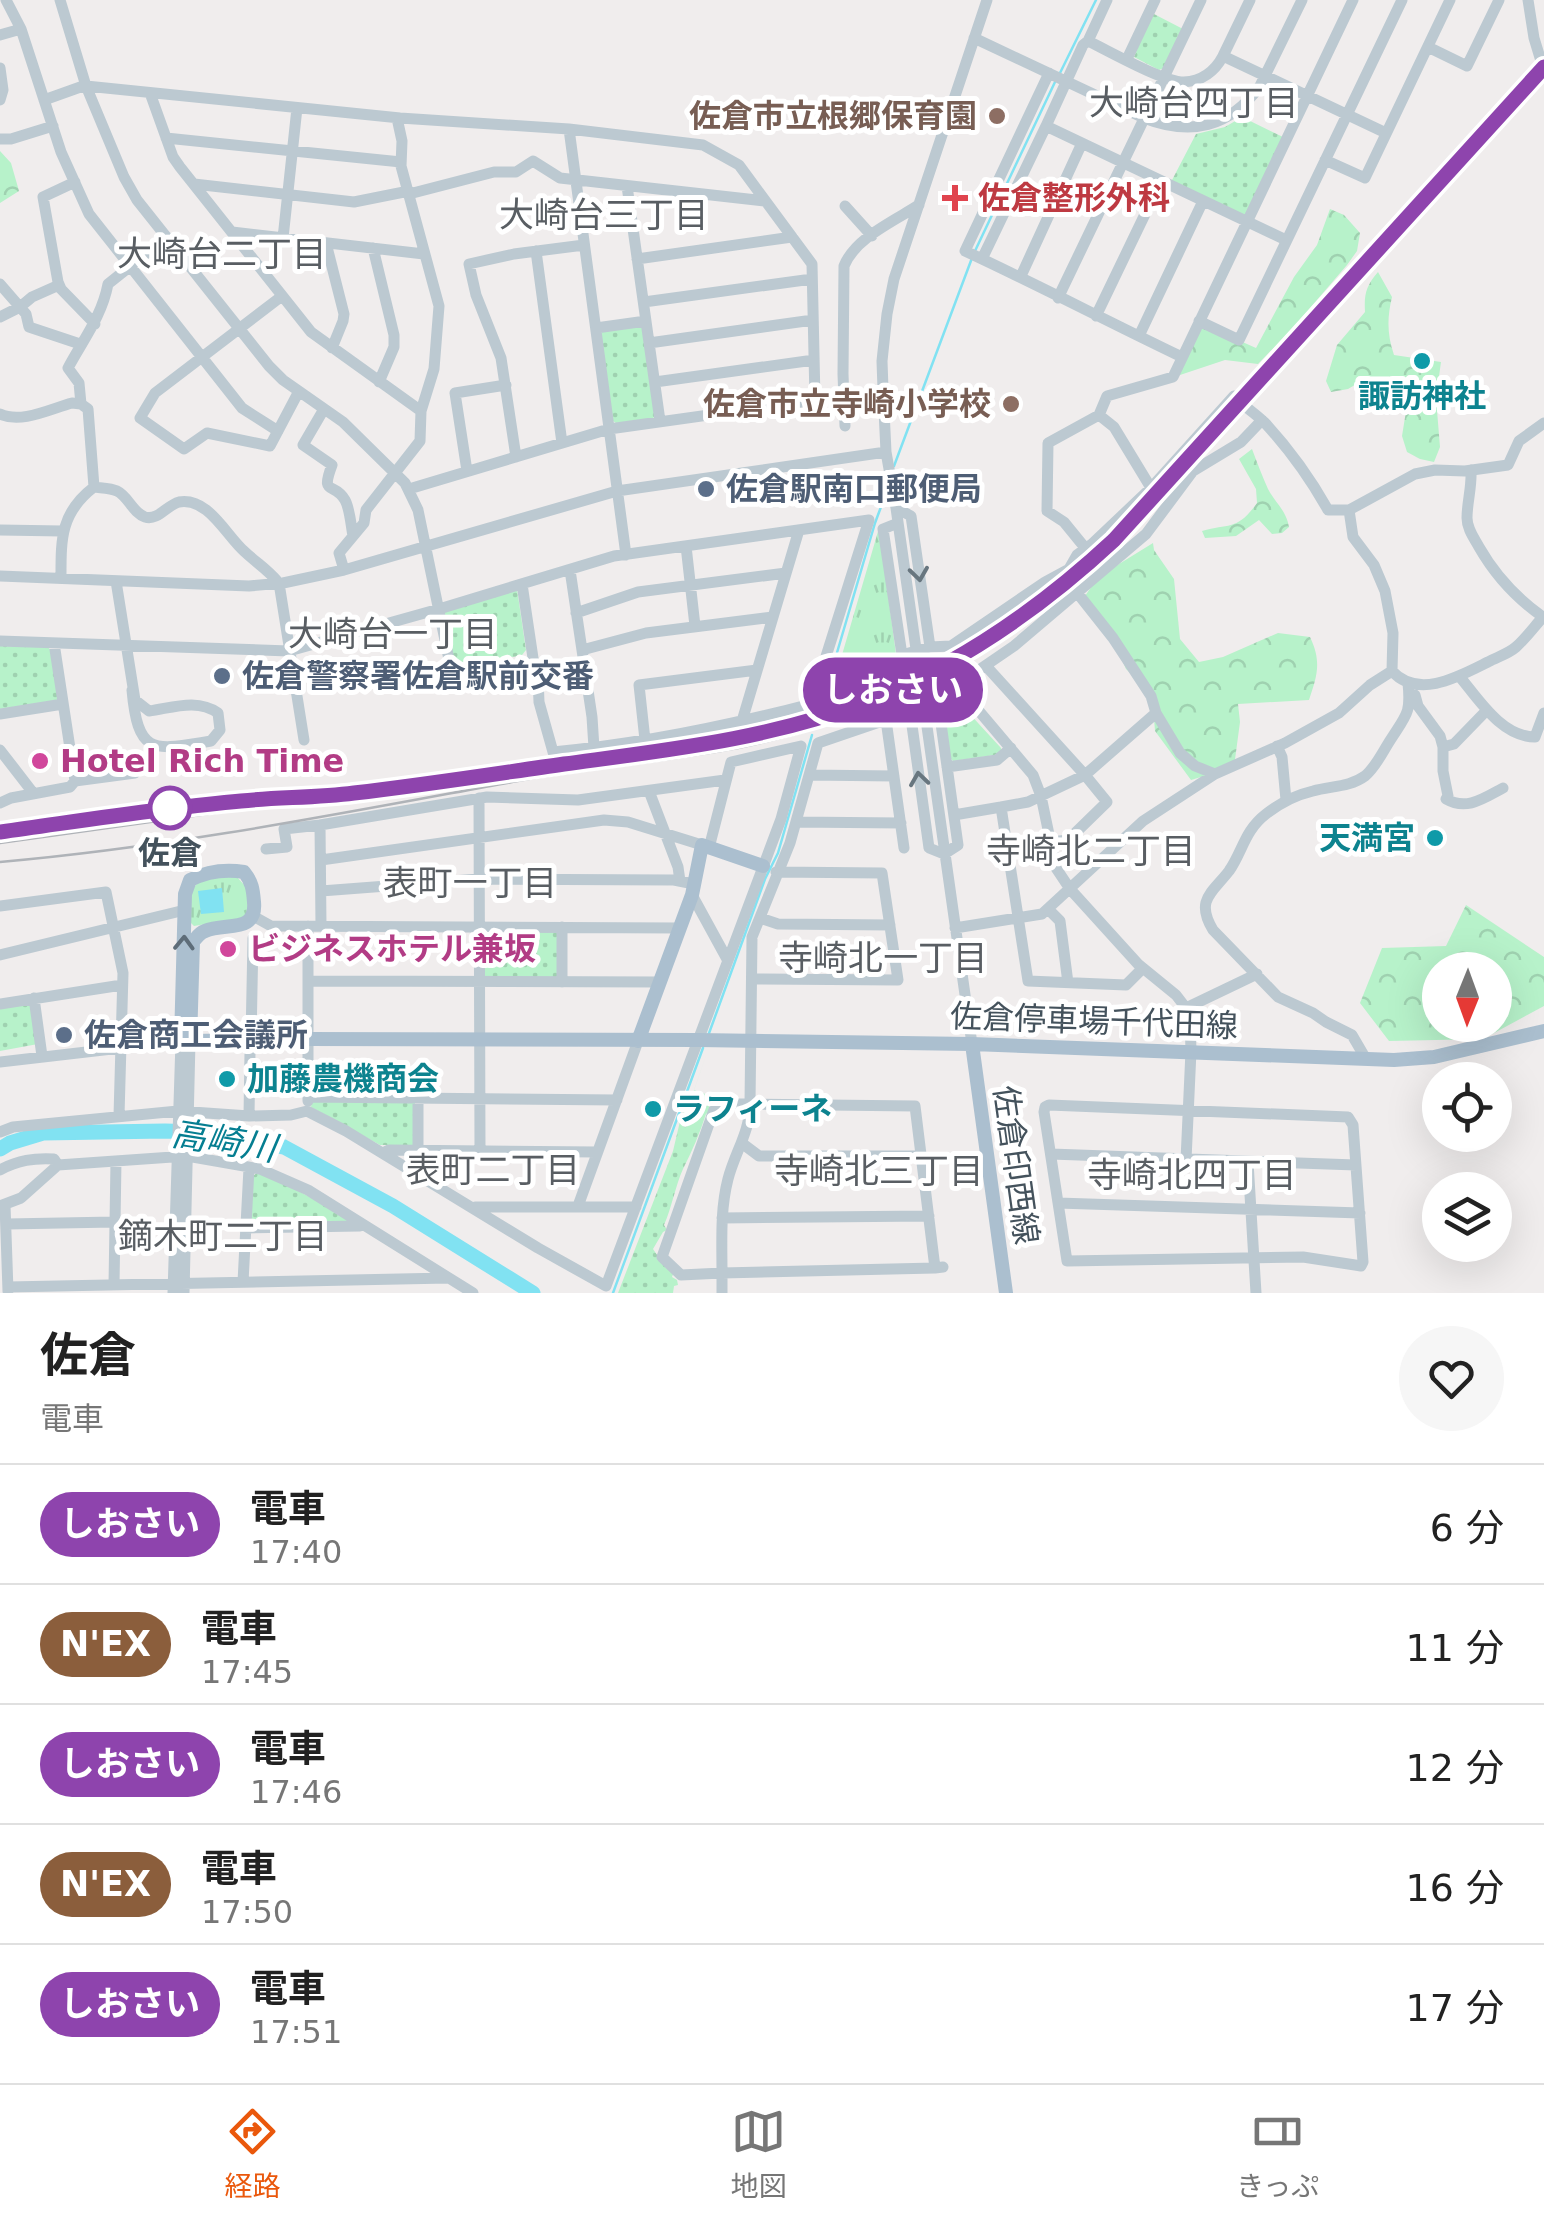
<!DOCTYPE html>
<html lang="ja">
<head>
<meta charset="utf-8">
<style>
	body { margin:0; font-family:"DejaVu Sans","Noto Sans JP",sans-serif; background:#f6f6f6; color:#222; height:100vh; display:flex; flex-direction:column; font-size:38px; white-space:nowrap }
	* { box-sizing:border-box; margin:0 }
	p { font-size:32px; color:#767676 }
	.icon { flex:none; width:55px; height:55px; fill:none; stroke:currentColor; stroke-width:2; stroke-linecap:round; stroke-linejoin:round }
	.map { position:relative; height:1293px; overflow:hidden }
	.panel { display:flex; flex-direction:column; background:#fff; flex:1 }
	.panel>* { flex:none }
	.badge { padding:0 20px; border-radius:32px; font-size:35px; line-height:65px }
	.needle { width:65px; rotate:181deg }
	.fabs { position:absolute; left:1422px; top:952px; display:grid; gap:20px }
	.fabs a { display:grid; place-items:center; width:90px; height:90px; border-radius:50%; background:#fff; box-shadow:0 10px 40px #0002; font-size:50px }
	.map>.badge { position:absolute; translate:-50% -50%; box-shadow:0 0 0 5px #fff }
	.round { display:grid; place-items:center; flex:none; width:105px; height:105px; border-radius:52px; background:#f6f6f6 }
	.overview { display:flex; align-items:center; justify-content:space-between; height:170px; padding:0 40px }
	h1 { font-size:48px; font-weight:700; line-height:75px }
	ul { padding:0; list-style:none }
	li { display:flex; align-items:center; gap:30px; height:120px; padding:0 40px; border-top:2px solid #e0e0e0 }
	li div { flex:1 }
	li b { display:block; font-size:38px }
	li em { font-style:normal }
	li .badge { min-width:110px; font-weight:700; text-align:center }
	.tabs { display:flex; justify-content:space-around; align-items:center; height:140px; border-top:2px solid #e0e0e0; background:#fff; font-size:28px; color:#767676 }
	.tabs a { display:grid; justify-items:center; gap:5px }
	.tabs .active { color:#ea580c }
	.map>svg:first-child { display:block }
</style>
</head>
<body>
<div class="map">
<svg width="1544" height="1293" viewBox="0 0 1544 1293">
	<defs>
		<pattern id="grass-tufts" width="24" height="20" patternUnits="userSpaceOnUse" patternTransform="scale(2.5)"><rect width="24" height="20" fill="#b7f2ca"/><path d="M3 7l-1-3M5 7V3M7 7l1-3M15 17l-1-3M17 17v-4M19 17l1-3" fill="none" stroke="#9fd1b0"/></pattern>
		<pattern id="forest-crowns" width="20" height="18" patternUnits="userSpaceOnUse" patternTransform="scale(2.5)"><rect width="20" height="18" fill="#b7f2ca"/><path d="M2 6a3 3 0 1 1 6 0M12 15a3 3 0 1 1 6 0" fill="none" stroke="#9fd1b0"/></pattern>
		<pattern id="park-dots" width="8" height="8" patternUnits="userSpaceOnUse" patternTransform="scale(2.5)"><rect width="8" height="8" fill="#b7f2ca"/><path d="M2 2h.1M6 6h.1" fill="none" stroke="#9fd1b0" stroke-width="1.8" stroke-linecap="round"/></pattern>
	</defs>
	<rect width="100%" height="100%" fill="#f0eded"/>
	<path fill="url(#grass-tufts)" d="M879,528L898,669L830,696Z
		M236,876L248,889V912L242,918L194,926L189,921C191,876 195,880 236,876Z"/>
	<path fill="url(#forest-crowns)" fill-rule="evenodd" d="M0,151L11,163L19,191L0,203Z
		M1330,209L1344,215L1360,233L1357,251L1347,265L1292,329L1258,364L1225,360L1177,376L1202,324L1256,348L1294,277L1317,245Z
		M1378,272L1392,297C1387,318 1387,334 1394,355L1441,362L1436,398L1440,447L1434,462L1420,459L1407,452L1402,436L1407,405L1394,391H1383L1378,383L1365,379L1348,389L1331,392L1326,381L1337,345L1365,312C1364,294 1366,286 1378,272Z
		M1252,449C1257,462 1262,476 1268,489C1276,504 1286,510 1289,527L1282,533L1272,534L1259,520L1236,536L1205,538L1202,531C1230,523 1237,531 1257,503L1256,489L1239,459Z
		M1153,543L1154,550L1174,579L1180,639L1199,662L1223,657L1278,633L1310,637C1322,662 1317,676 1309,700L1238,704L1240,722L1234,767L1191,780L1155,731L1152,694L1126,669L1111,635L1085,596L1098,577Z
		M1466,905L1544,957V1006L1483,1039L1389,1041L1360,1003L1382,948L1446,946ZM1440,970H1495V1025H1440Z"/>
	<path fill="url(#park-dots)" d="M1152,13L1183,29L1164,68L1159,70L1134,57Z
		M1242,117L1283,137L1246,214L1241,216L1171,182L1196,134L1225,127Z
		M640,324L645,330L656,416L653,418L616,423L613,421L601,333L603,330Z
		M517,589L526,650L522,655L460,668L454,666L443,614L446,610Z
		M0,646L48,647L51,651L59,697L57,700L0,709Z
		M956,699L1001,748V751L995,755L953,761L950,758L942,709L949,701Z
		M487,931L557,932L558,978H486L483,975V935Z
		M28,1002L32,1005L38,1044L0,1051V1007Z
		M708,1050L694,1090L711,1096L709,1106L712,1110L706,1114C700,1133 692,1151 683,1169C675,1187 672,1207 664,1225L667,1230L663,1232L653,1249L666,1268L674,1271L672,1277L677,1280L678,1285L674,1286L673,1293H618L673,1151L681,1117L692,1096Z
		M312,1102H415L414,1145H380L311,1107Z
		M260,1170L348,1218V1221L255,1224L251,1218L253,1176Z"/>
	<path fill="#81e2f2" d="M222,888L224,912L201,914L198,891Z"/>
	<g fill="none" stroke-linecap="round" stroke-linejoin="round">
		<path stroke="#81e2f2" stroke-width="2.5" d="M1059,75L1096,0
			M975,251L1055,82
			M894,466L972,258
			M824,697L875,523L888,488
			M708,1036L765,879L778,853L812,735
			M613,1293L703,1048"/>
		<path stroke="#81e2f2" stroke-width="15" d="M0,1149L10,1143L43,1133L165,1131L200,1132L284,1147L393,1206L533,1293"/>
		<path stroke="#bcc9d1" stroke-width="11" d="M6,0L21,29L61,152L89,214L242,408L278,431
			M60,0L86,86L124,177L137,200L269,366L283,380L343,422L405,483L418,510L452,674
			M1107,0L1088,41C1109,51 1163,82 1184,82C1202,81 1215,71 1223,56
			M1250,0L1223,56L1386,133
			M1528,0L1534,38L1544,71
			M0,35L21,29
			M974,38L1144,118C1191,136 1229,128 1260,86L1302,0
			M1428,47L1467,66L1499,0
			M1127,59L1155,0
			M0,68L3,90L0,100
			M1049,73L965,251C1038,285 1109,322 1182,357
			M86,86L400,118L569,129L703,145L739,165L812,264L815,400
			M150,93L173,157L180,167L311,332L421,411
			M44,100L86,85
			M1046,126L1083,45L1088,41
			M569,129L626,555
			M166,138L401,162
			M0,139H11L53,126
			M1325,160L1365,178L1450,0
			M75,182L43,197L58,282L61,289L95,324
			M194,184L354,202L409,191
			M627,186L660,421
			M409,194L494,172H516L533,161L560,178L765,201
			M845,206L872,236
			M232,232L424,254
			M283,238L297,108
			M326,243L344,314L343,321L332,348
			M373,248L394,335V347L379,382
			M536,251L562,443
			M637,259L792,237
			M982,259L1046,126L1286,240
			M1021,276L1082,143
			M0,284L26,314L29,327L80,344
			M282,296L155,393L140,418L184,449L207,433L270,446L299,391
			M1058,298L1201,0
			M644,302L812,279
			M1096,316L1161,181
			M0,317L20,307L32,297L59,285
			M1199,321L1239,340L1402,0
			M596,328L646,321
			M1139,336L1203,201
			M649,343L813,320
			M655,382L814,360
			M81,404L79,383L68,368C83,340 102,316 108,284L167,237
			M324,409L303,445L332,465C320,497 334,481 345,500C350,509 351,526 353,536
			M0,414C21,424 50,409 72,403L81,404L88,409L94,487
			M1099,415L1107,396L1173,377L1353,0
			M845,426L843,374L844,266C855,238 894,221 919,205
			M516,457L501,358L476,295L469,264L514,254L584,245
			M467,471L455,393L506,385
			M409,489L609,429L844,396
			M896,508L911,516L930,647
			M1349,510L1353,537L1374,565L1385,591L1393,633L1392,671C1418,700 1460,676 1488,662C1497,657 1508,654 1516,647C1526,638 1534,627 1543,617C1516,598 1495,575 1479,547C1474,538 1467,529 1467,518C1467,502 1472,487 1471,470
			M898,523L883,529L902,655
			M0,530L62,531
			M686,546L695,626
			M1086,549L1064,522L1047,511L1048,443L1099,415L1114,427L1151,488
			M1069,569L1079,595L1113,638L1151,696L1156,713L1180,753L1195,766L1215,774
			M344,570L339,553L364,523L366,510L420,441L421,411L434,369L439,306L401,166L402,141L397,118
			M570,570L592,717L594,748
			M0,576L249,586L283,583L344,570L617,491L886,452
			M61,578C61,540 60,513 94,487C101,488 111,488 117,491C128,496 133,513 145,517C158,521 167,505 179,502C209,497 226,536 245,552C259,565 266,568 279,583L304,740
			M116,581L135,700L149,711C172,708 197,698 218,713L220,730L211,741C154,750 138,757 132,690
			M576,613L638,592L786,573
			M0,641L289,651L439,609L614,556L869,520L811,704C727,726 640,744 553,752L539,702L538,678L533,658L522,584
			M54,643L75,781
			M582,650L646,633L773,617
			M986,666L1085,775L1107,802L1068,840L1051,842
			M1460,677C1479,700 1502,737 1535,737L1544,713
			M957,685L1033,775L1041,796L1056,868L1070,889L1138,964L1176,995L1186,1008L1190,1018L1191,1051L1186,1160
			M1415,695L1418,706L1440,736L1443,747V771L1448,796L1446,799C1467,811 1484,798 1503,788
			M811,704L816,706C846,697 880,690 905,671L902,655L930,647L951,646L1045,582L1069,569L1077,555L1092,544L1151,488L1234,396C1243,406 1255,413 1265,423C1289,449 1310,478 1328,510H1349L1415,474L1435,470L1465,471L1508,465L1519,441L1544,423
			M910,711L929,848L944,854L958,845L938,702
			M0,714L63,704
			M886,720L904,848
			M742,721L799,530
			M645,740L639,685L757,670
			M1277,746L1282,757L1286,800
			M1443,747L1454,744L1487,710
			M0,750L34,794
			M947,767L997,760L1011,748
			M809,775L894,776
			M649,791L678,867L680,881
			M479,798L480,1150
			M0,803L11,798L70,787L75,781L135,773L155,746
			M1001,807L1028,802L1085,775L1156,713
			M954,815L1001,807L1028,981L1126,985L1143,968
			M796,822L901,823
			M266,849L287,847L284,829L320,825
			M321,860L604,820L628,822L702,845
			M321,891L479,879L674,880L694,884
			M692,895L727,959
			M0,906L106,892L123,973L119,1116
			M1048,909L1060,921L1068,983
			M253,916L271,926L680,928
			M760,918L778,924L890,925
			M321,926L320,825L487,797L578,800L725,780
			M955,928L1042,914L1143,821L1215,774L1285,743L1339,713L1370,685L1392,671
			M0,955L185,910
			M752,979L898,980L882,873L776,872
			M308,981L660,982
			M562,982V927
			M34,998L42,1056
			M0,1004L122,985
			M1186,1008L1257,974
			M251,1040L253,938
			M972,1044L896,508L886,452L883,389L882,361L887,314L894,279L987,0
			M1366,1059L1352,1035L1326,1022L1313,1013L1278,997L1213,930C1195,900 1212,893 1229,871C1243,851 1244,831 1266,814C1280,803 1296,795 1313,791C1331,786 1350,787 1365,776C1376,767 1383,751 1391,739C1407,714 1411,713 1408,683
			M0,1062L181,1041L173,1293
			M308,1097L617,1100
			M418,1097V1150
			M308,1101V926
			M1049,1105L1348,1117L1353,1125L1363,1262L1361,1266L1355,1265L1303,1257L1067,1261L1044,1112L1045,1107Z
			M249,1116L250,1052
			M0,1132L13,1127L178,1111L249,1116L291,1115L307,1111L346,1131L538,1248L606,1286L781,819L801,746L731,762L709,848
			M743,1144L759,1156H922
			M383,1153L389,1150L597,1152
			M1051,1154L1356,1165
			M1248,1162L1256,1293
			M0,1170C18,1160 34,1158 54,1159L58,1165
			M1058,1203L1360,1213
			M5,1205L8,1291
			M0,1206L21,1198L58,1165L187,1156L260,1169L308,1190L473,1293
			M578,1206L638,1041
			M475,1207H636
			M722,1218L929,1216
			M7,1224L114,1222
			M244,1228L360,1226
			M935,1268L915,1106L750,1104C750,1132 735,1152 728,1179C720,1210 722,1241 722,1273L935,1268L943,1267
			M243,1282L249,1168
			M114,1285L116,1161
			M8,1287L448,1278
			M184,1293L190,1041
			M722,1293V1273L681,1275L662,1257L716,1104H750L752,937L790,843L818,743L938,702L957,685L1014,646L1146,534L1193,471L1241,442L1262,420"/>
		<path stroke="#abbfcf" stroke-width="14" d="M190,1041L193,942C197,937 199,933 205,931C225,922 257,934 254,902C253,889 252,882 244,872C225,869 208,871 190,880L185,894L181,1041H190L308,1039L698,1040L972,1044L1394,1060L1434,1057L1544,1031
			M638,1041L692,895L702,845L763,866
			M972,1044L1006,1293"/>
		<path stroke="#afb3b8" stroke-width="2.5" d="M0,843L422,784
			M0,862C172,847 343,813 512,782C587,768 663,762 738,748C832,729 924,692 1004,637C1081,585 1142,518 1204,450C1261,388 1317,326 1373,264"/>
	</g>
	<defs><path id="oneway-chevron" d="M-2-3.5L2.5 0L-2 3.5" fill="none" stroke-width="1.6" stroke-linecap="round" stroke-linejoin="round" transform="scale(2.5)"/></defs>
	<g stroke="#68767f">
		<use href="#oneway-chevron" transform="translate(919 574) rotate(82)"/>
		<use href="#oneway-chevron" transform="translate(919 779) rotate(-98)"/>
	</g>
	<use stroke="#5e6d79" href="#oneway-chevron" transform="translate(184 943) rotate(-88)"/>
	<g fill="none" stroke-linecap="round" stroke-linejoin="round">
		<g stroke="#fff" stroke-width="22">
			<path id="line" d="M0,832C80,821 160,808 241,801C278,797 316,798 354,793C424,785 494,774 564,764C667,750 771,739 868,701C961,664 1041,608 1114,540L1544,67"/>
		</g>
		<use href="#line" stroke="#8e44ad" stroke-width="15"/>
	</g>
	<g fill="#8d6e63" stroke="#fff" stroke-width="4">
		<circle cx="997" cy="116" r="10"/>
		<circle cx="1011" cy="404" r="10"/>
	</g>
	<path fill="#e0444e" stroke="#fff" stroke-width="4" d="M950 183h10v10h10v10h-10v10h-10v-10h-10v-10h10z"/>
	<g fill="#0f9aa8" stroke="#fff" stroke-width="4">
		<circle cx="1422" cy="361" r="10"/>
		<circle cx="1435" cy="838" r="10"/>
		<circle cx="227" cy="1079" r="10"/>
		<circle cx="653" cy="1109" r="10"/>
	</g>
	<g fill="#5c6f8a" stroke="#fff" stroke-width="4">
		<circle cx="706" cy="489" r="10"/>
		<circle cx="222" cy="676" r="10"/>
		<circle cx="64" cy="1035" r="10"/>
	</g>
	<g fill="#d1479c" stroke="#fff" stroke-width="4">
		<circle cx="40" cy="761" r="10"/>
		<circle cx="228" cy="949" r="10"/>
	</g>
	<circle fill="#fff" stroke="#8e44ad" stroke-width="5" cx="170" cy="808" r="20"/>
	<g text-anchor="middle" stroke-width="10" stroke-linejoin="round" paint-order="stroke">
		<g font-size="32" font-weight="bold" fill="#785e54" stroke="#fff" text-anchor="end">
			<text x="977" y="127">佐倉市立根郷保育園</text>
			<text x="991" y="415">佐倉市立寺崎小学校</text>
		</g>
		<g font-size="32" font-weight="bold" fill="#be3a42" stroke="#fff" text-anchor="start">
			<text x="978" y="209">佐倉整形外科</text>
		</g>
		<g font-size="32" font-weight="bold" fill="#0d838f" stroke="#fff" text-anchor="start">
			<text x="1422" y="407" text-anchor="middle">諏訪神社</text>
			<text x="1415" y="849" text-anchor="end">天満宮</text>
			<text x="247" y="1090">加藤農機商会</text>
			<text x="673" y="1120">ラフィーネ</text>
		</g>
		<g font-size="32" font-weight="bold" fill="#4e5e75" stroke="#fff" text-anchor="start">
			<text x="726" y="500">佐倉駅南口郵便局</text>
			<text x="242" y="687">佐倉警察署佐倉駅前交番</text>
			<text x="84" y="1046">佐倉商工会議所</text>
		</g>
		<g font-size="32" font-weight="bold" fill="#b23c85" stroke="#fff" text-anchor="start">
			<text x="60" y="772">Hotel Rich Time</text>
			<text x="248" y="960">ビジネスホテル兼坂</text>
		</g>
		<g font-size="32" font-weight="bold" fill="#44525c" stroke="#fff">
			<text x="170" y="864">佐倉</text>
		</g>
		<g font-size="32" fill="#44525c" stroke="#fff">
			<text transform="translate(1094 1021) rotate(2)" y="11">佐倉停車場千代田線</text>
			<text transform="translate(1016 1165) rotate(82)" y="11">佐倉印西線</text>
		</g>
		<g font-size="35" fill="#595e63" stroke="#fff">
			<text x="1194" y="115">大崎台四丁目</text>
			<text x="604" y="227">大崎台三丁目</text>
			<text x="222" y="266">大崎台二丁目</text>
			<text x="393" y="646">大崎台一丁目</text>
			<text x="1091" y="863">寺崎北二丁目</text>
			<text x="470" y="895">表町一丁目</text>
			<text x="883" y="970">寺崎北一丁目</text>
			<text x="493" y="1182">表町二丁目</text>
			<text x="879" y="1183">寺崎北三丁目</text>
			<text x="1192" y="1187">寺崎北四丁目</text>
			<text x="223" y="1248">鏑木町二丁目</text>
		</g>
		<g font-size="35" font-style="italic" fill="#057e91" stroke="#fff">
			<text transform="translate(224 1141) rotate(9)" y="12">高崎川</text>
		</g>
	</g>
</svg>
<div class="fabs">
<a><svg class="needle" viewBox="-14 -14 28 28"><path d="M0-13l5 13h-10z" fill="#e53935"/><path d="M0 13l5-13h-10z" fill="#767676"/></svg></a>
<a><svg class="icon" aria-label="locate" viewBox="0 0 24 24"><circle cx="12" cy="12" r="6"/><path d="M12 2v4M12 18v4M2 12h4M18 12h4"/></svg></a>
<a><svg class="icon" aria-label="layers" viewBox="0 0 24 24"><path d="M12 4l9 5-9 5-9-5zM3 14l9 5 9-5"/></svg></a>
</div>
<b class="badge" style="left:893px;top:690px;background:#8e44ad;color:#fff">しおさい</b>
</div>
<section class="panel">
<div class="overview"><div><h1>佐倉</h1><p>電車</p></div><a class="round"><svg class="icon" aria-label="heart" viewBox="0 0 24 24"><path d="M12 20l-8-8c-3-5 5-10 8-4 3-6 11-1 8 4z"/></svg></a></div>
<ul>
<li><span class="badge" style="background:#8e44ad;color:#fff">しおさい</span><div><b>電車</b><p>17:40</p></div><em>6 分</em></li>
<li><span class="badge" style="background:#8b5e3c;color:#fff">N'EX</span><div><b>電車</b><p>17:45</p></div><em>11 分</em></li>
<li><span class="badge" style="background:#8e44ad;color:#fff">しおさい</span><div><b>電車</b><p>17:46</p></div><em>12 分</em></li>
<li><span class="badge" style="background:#8b5e3c;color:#fff">N'EX</span><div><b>電車</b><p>17:50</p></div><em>16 分</em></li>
<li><span class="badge" style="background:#8e44ad;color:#fff">しおさい</span><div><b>電車</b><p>17:51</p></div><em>17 分</em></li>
</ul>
</section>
<nav class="tabs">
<a class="active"><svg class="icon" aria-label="directions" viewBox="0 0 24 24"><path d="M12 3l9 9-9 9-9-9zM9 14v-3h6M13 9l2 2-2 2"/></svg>経路</a>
<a><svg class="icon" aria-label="map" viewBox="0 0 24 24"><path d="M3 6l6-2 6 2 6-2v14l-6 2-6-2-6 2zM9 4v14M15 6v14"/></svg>地図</a>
<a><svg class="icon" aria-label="tickets" viewBox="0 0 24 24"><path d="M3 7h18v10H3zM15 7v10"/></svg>きっぷ</a>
</nav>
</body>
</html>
